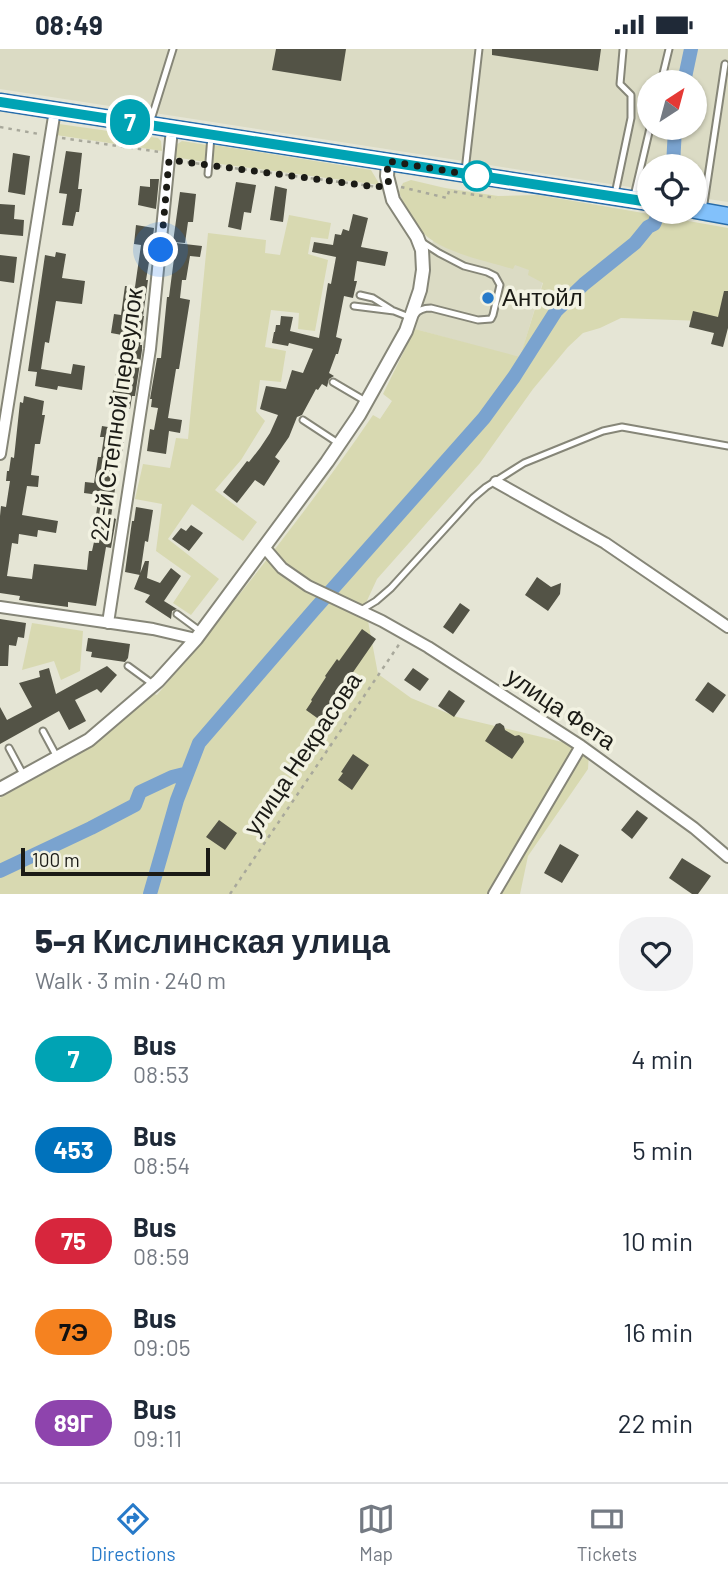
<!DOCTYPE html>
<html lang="en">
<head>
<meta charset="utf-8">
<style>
	body { margin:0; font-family:Barlow,sans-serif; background:#f2f2f3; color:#1f2937; height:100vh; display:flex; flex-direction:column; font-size:26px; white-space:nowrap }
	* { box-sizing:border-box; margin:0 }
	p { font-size:23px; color:#747a83 }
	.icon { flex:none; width:38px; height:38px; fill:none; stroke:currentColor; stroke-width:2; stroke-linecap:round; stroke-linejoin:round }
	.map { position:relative; height:845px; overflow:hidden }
	.side { display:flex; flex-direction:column; background:#fff; flex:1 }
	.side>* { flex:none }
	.badge { padding:0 14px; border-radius:23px; font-size:24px; line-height:46px }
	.needle { width:46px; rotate:36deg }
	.buttons { position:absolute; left:637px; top:21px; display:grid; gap:14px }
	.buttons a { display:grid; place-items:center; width:70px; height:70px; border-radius:50%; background:#fff; box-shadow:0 2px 5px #0004; font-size:35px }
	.scale { position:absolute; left:21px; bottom:18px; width:189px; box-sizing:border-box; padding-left:7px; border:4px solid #1b1b16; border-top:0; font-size:19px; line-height:24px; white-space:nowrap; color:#1b1b16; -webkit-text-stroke:5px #f2f2e2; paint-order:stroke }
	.you { position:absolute; width:35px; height:35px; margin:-18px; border:5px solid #fff; border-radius:50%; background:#1a73e8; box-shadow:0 0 0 10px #1a73e833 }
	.map>.badge { position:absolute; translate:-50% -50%; box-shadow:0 0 0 4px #fff }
	.round { display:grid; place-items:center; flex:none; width:74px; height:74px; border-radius:28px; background:#f2f2f3 }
	.headline { display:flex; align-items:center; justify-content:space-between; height:119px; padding:0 35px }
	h1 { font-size:33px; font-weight:800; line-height:52px }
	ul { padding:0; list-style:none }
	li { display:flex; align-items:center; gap:21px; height:91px; padding:0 35px }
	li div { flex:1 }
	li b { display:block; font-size:26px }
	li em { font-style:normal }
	li .badge { min-width:77px; font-weight:700; text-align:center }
	.status { display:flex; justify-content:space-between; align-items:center; height:49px; padding:0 35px; background:#fff; direction:ltr }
	.status svg { height:19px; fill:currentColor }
	.menu { display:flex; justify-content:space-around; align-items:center; height:98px; border-top:2px solid #e0e1e3; background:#fff; font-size:19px; color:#747a83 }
	.menu a { display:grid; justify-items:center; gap:4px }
	.menu .current { color:#277ac9 }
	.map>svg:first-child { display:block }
</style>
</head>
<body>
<div class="status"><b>08:49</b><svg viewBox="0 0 49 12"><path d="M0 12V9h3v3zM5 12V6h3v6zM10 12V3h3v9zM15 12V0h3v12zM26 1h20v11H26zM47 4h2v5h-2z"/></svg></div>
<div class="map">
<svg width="728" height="845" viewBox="0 0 728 845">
	<rect width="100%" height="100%" fill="#e5e5d5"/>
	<path fill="#dbdbc4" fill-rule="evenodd" d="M0,0H728V153L695,148V117H649V141L0,40ZM649,33H695V79H649Z
		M436,183L546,222L520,309L404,277Z"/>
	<path fill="#d8d9b1" d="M59,75L158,89L161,92L162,102L56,86Z
		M182,92L207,96L206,113L173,108L176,96Z
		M214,96L371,121L380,136L212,114Z
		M411,131L445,139L498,147L538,146L655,166C652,173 648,174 644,179C634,190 625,200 614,209L616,210C620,209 624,208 627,206C634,201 657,174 660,167L728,179V273L621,269L600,279L583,284L568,298L533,340L480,414L377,530L365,556L378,625L411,649L457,668L579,697L589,704L588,720L528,807L520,845H0V749L93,697L152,644L157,646C232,556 307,463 373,366L380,370L392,352L383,345L415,280L520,308L543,234L528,226L529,221L515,216L513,220C486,212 440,203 421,182C411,171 404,156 399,143L403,134Z
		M289,166L331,174L328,190L311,188L308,205L328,211L315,282L298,280L299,264L271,261L265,298L286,302L281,333L260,331L256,362L265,372L241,411L215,441L257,473L243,492L192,455L168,490L219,530L191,566L173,554L191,527L156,502L162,455L135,450L143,415L170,419L176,389L188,390L208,184L266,191L265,204L280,206Z
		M32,574L83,582L80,622L61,631L54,612L22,621Z"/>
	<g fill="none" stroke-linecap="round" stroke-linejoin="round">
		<path stroke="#7aa3cf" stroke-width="14" d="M684,33L691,0
			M673,117L675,79
			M0,822L91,779L135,756L140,743L172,728L184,725L186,727
			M150,845L177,751L199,694L313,562L484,369L514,328L556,262L584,235L635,194L648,178L654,175L659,163"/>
	</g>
	<path fill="#535346" d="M276,0H346L341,32L272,21Z
		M492,0H601L598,22L492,6Z
		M66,102L82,104L78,140H82L79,163H76L73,177L62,176L67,145L59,144Z
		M13,104L30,107L25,146L8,143Z
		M150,130H159L156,160L138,156L140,137L150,138Z
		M236,133L256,136L251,164L244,163L241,181L228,178Z
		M275,137L287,140L283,173L270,171Z
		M180,143L196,145L193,173H188L185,194L173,193Z
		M0,155L15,156L14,170L24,171L23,187L0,185Z
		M353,165L368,169L361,198L388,203L385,217L357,212L354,232H357L353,249L344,247L336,288L342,290L338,305H336L329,324L334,327L329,330L327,338L322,335L318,341L316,340L302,366L297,368L289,388L275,408L280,412L264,437L255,431L237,454L223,443L247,412L249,413L260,399L270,384L278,366L260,360L266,337L286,340L292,321L303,324L313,300L289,294L288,297L272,294L274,283H275L276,276H280L281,267L293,268L290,282L319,289L328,234L331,235L336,208L312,203L314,193L333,196L335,185L341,186L343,180L349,182Z
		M136,176L154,179L151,207H150L146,231H148L143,267H144L140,296H142V301L135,347H132L130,360L118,358L119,349L112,348L116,322L122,323L126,298L120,297L122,286L111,284L114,265L121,266L125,237L135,238L141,196L134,195Z
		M176,194L202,197L200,208L190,207L186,231H182L180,249L190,251L179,320H176L168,369L182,371L180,384L169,382L166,405L147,402L150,380L154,381L158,359L151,358L152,350H150L157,309H161L167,248H169Z
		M56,203L66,205L62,229L85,232L82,255L56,252L49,294L45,293L41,320L71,325L73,315L85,317L82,341L58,337L57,341L35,337L37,323L28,322L45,206L55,208Z
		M0,206L17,208L14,234L0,232Z
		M724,242H728V279L723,298L711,295L714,284L689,278L693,262L718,268Z
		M24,347L44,352L42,366H45L40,395H35L31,426L39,427L38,438L27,437L22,466L58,472L56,484L38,481L37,488L19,485L18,495L12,494L7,527L32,530L34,515L87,521L89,502H92L94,493L99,494L102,473L95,472L99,446L84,444L85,433L94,434L98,408H101L104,388H100L102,377L120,380L119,385H125L122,407L114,406L109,439L115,440L111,468L116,470L111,499L106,498L96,557L68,553V558L31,553L19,551L20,547L0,544V467L1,457L6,458L10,432H6L7,422H9L11,408L14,409L20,353L23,354Z
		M136,458L153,461L148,493L145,492L140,526L125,523L132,472H134Z
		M191,476L203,484L189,502L172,490L181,479L186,482Z
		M145,512H149L147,529L160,534L171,519L181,527L164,552L177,560L172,562L171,570L145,553L150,546L134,540Z
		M537,528L551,538L561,534L560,545L548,562L525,546Z
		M460,554L470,561L453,585L443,578Z
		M0,570L26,574L24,589L18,588L16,597L9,596L8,617H0Z
		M362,580L376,590L320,671L306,661L312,652L311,651L326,628L325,627L337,610L339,612Z
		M88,589L130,595L128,609L125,613L91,608L92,603L86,602Z
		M107,617L117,626L101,644L97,640L75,651L86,672L69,681L59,662L0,695V658L7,671L32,658L19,634L40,628L39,622L49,619L56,645Z
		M413,619L429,630L420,642L404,631Z
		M708,633L726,646L713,664L695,651Z
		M449,641L465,652L454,668L438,657Z
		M500,674L504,677L505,681L515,687L519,686L523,689L524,693L512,710L485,692L496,675Z
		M353,705L369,716L352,741L338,731L343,724L341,723Z
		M637,761L648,769L632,790L621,781Z
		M219,771L237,784L225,801L206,788Z
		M560,795L579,806L562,834L544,824Z
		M682,809L711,827L698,845H692L669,829Z"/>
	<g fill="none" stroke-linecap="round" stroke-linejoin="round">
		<g stroke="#868678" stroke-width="9">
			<path id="service" d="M661,33L669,0
				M150,74L173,0
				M465,122L479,0
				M208,125L211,87
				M615,145L631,69V46L620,35L623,1
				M634,147L650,79
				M703,161L725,15
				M360,246L373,249L392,261
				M354,257L394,262L409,268
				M415,266C419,260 425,259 431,259L478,271L491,270L493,266L500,236L495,227L487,223L464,217L439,204L422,193
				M333,333L367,353
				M303,371L338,394
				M361,561L376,552L391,539L473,449L486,438L524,414L603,382L622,378L728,397
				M177,565L200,582
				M128,617L154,636
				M43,682L57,708
				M9,699L24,727"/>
		</g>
		<g stroke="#868678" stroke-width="14">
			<path id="minor" d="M0,405L55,61
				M496,433L605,494L728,578
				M264,498L282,519L308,537L382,572L428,598L581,697L694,779L728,808
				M0,558L153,580L196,590
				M108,574L150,300L172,80
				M494,845L581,697"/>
		</g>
		<g stroke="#868678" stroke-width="16">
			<path id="tertiary" d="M0,740L89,691L158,632L196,590L327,413L359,366L406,282L420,241L423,221L422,201L417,188L393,151L387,127L388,112"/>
		</g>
		<g stroke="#286ca9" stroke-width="19">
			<path id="primary" d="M0,53L649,153
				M695,161L728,167"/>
		</g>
		<path stroke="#a8a89b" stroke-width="2.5" stroke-dasharray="3.5 5" stroke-linecap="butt" d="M0,78L39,85
			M62,89L160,103
			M179,112L201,115
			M218,117L378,138
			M401,138L447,149L449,142L496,149
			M230,845L400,594"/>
		<use href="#service" stroke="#fff" stroke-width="5"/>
		<use href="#minor" stroke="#fff" stroke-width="10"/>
		<use href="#tertiary" stroke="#fff" stroke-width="12"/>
		<use href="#primary" stroke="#82c1fb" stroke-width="16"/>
	</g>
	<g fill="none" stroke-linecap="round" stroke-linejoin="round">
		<g stroke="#fff" stroke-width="16">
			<path id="line" d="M0,53L649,153"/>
		</g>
		<use href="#line" stroke="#00a3b4" stroke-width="10"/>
		<path stroke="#1b1b16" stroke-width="7" stroke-dasharray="0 12.6" d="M161,201L169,111L377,138L389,135L387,127L388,112L489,129L477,127"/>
	</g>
	<circle fill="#fff" stroke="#00a3b4" stroke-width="3.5" cx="477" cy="127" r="14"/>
	<circle fill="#277ac9" stroke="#f2f2e2" stroke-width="2.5" cx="488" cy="249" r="7"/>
	<g text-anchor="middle" stroke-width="7" stroke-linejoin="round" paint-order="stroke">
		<g font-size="24" fill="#1b1b16" stroke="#f2f2e2" text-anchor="start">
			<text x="502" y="257">Антойл</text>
		</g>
		<g font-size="24" fill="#1b1b16" stroke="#f2f2e2">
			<text transform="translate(117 366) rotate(-82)" y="8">22-й Степной переулок</text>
			<text transform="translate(561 660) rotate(34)" y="8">улица Фета</text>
			<text transform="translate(303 705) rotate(-56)" y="8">улица Некрасова</text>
		</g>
	</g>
</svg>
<div class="buttons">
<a><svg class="needle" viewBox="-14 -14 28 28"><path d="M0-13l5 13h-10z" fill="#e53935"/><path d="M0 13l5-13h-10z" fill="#747a83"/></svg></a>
<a><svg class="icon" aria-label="locate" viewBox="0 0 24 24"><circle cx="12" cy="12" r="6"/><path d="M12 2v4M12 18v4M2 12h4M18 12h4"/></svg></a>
</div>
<div class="scale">100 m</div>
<div class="you" style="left:161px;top:201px"></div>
<b class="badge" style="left:130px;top:73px;background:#00a3b4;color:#fff">7</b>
</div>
<section class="side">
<div class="headline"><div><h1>5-я Кислинская улица</h1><p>Walk · 3 min · 240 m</p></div><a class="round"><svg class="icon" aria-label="heart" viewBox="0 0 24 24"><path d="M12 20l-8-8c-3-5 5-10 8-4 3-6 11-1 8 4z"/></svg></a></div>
<ul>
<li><span class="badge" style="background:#00a3b4;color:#fff">7</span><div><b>Bus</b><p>08:53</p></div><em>4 min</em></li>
<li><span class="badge" style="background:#0072bc;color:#fff">453</span><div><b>Bus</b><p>08:54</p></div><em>5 min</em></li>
<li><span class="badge" style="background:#d7263d;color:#fff">75</span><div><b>Bus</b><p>08:59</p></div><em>10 min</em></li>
<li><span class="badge" style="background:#f58220;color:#111">7Э</span><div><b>Bus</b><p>09:05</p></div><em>16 min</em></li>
<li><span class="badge" style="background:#8e44ad;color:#fff">89Г</span><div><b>Bus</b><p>09:11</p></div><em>22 min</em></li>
</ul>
</section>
<nav class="menu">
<a class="current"><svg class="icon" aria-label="directions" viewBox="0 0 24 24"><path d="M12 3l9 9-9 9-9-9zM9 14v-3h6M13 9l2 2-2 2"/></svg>Directions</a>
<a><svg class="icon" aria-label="map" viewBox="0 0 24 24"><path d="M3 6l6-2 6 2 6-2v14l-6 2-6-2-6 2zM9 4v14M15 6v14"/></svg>Map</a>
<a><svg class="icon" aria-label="tickets" viewBox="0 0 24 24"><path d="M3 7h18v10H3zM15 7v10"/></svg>Tickets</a>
</nav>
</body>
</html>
